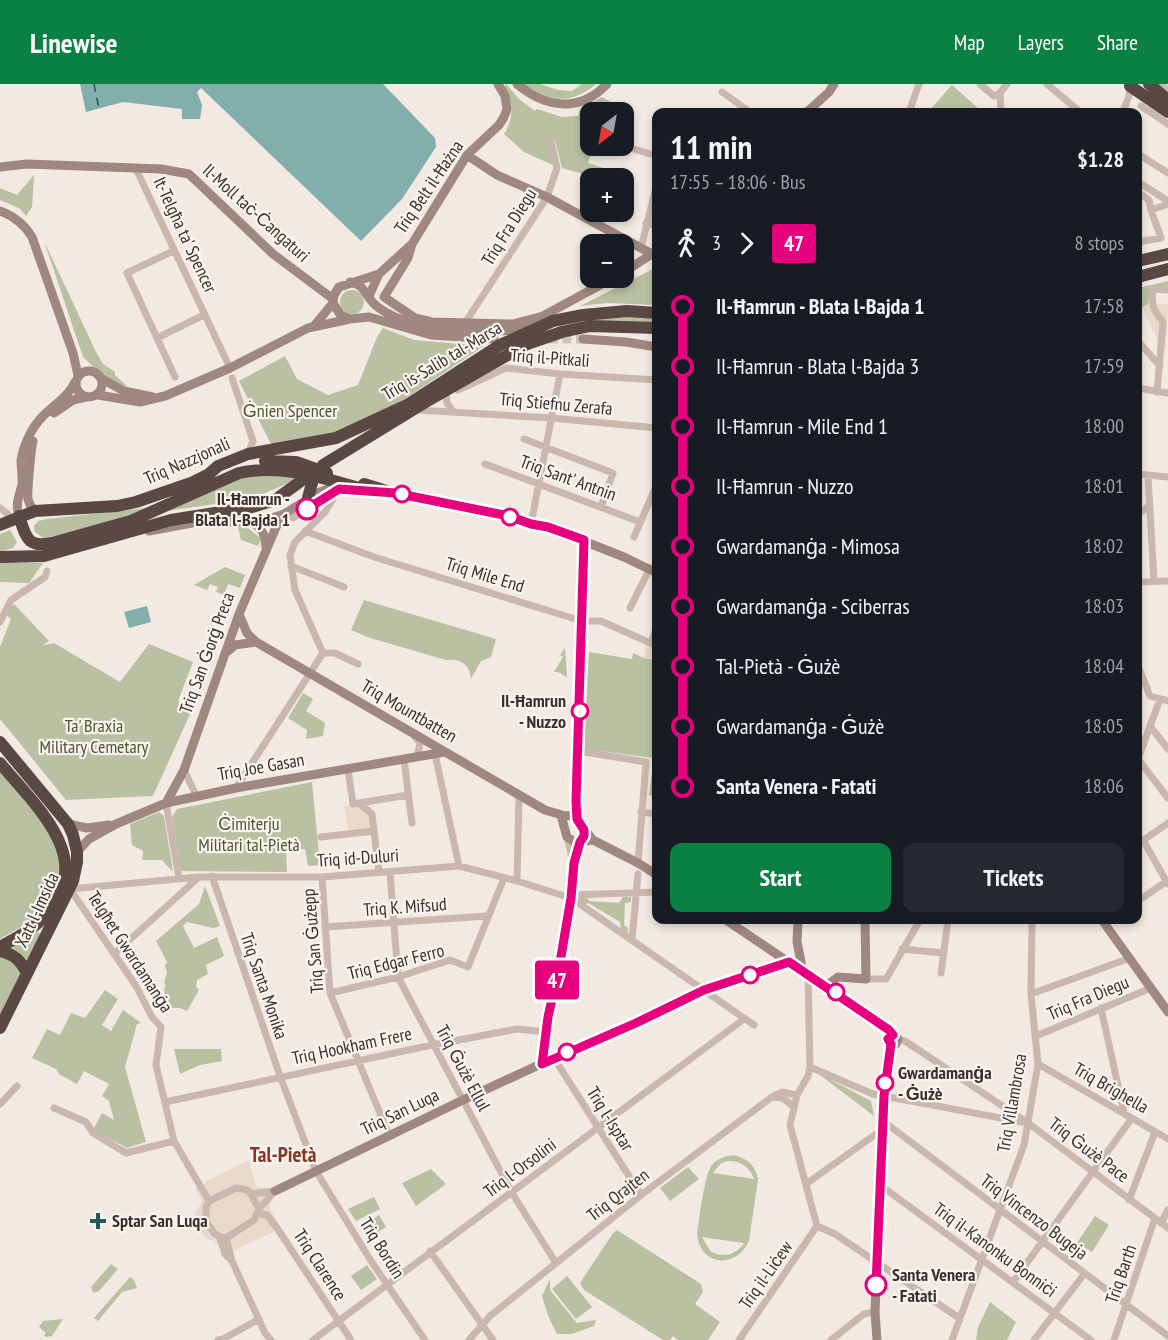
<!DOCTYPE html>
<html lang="en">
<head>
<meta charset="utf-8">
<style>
	body { margin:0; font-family:"PT Sans Narrow",sans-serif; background:#242831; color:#f1f3f6; height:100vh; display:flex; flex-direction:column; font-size:22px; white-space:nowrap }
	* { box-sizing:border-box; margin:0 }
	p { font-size:20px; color:#9ea1a6 }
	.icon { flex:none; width:33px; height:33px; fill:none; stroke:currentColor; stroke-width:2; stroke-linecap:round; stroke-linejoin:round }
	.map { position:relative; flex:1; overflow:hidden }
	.side { position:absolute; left:652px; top:24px; width:490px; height:816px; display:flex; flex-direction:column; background:#171b24; border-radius:12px; box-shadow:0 3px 9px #0003 }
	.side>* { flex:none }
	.badge { padding:0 12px; border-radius:4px; font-size:21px; line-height:39px }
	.needle { width:39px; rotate:211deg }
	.tools { position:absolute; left:580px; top:18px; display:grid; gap:12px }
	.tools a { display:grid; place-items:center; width:54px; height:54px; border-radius:12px; background:#171b24; box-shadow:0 3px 9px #0003; font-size:30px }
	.map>.badge { position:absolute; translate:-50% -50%; box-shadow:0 0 0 3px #fff }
	.legs { display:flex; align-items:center; gap:9px; height:66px; padding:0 18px; font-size:20px }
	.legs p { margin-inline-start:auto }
	.headline { display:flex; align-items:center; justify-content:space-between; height:102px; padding:0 18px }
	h1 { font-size:33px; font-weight:600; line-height:45px }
	.primary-button { display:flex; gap:12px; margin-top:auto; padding:12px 18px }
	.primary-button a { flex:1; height:69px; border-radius:12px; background:#0b8043; color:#fff; font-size:24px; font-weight:600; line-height:69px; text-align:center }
	.primary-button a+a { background:#242831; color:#f1f3f6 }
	ul { padding:0 18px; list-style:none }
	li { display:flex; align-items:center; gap:21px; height:60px; font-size:22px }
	li i { display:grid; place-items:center; width:9px; height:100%; margin:0 8px; background:currentColor }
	li i::after { content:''; width:15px; height:15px; margin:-8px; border:4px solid; border-radius:50%; background:#171b24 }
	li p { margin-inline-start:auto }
	li:first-child i { background:linear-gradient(#0000 50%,currentColor 0) }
	li:last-child i { background:linear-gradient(currentColor 50%,#0000 0) }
	header { display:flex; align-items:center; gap:36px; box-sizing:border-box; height:84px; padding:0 30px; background:#0b8043; color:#fff }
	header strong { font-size:28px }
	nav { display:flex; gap:33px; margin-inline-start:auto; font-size:21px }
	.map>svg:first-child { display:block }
</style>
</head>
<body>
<header>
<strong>Linewise</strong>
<nav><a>Map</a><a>Layers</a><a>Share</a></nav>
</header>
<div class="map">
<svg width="1168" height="1256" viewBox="0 0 1168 1256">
	<rect width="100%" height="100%" fill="#f2e9e2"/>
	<path fill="#b9c1a2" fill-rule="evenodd" d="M506,0L519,15L535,27L537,25L562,33L578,32L580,25L602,13L628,28L624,40V28H591V62H593L588,79L613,87L612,94H597L562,84L555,56H549L553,81L524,68L504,50C514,33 514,20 504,3Z
		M523,0H540L558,6L572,7L582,0H596C568,23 551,16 523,0Z
		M952,1L979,25L976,28H928Z
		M34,91L32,123L26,132L19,124L0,116V104L17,111Z
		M44,157L96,268L103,280L115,288V291L128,303L104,293L83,273Z
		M657,183V221L607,219L580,222Z
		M1168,197V204H1151L1148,221L1139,224L1138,204Z
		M340 218a12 12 0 1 1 24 0a12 12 0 1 1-24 0Z
		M615,231L657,234V239L615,237L488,275L486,272C531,251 565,238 615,231Z
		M383,244L414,256L484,262L403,316L342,347L272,362L239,297L285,272L297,295L328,311L358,301L377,253Z
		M252,388L300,394L251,415L166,427Z
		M146,424L147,428L50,453L43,454L35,448L34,442L38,437L47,435Z
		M238,443L248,444L261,455L258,462L241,456Z
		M10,446L17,458L13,464L0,468V450Z
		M0,478L43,479L29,499L0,498Z
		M225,483L245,491L240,504L228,500L224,511L216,508L218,503L210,500L207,506L194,501Z
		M364,516L496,555L491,573L481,577L471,595C470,580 460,574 446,576L370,554L351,546Z
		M14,520L49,557L43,561L54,559L120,598L149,560L193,578L178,617L180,618L179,622L190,630L153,712L66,716L0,635V563L11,535L5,530Z
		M565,564L567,593L558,588H554L563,573L560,571Z
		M589,568L632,575L633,569L644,574L657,576V713L649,711L654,674L584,665Z
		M303,609L313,615L306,627L325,639L323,652L306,655L307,646L288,634Z
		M0,687L43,738L60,771L62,800L48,821L35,835L0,855Z
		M312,698L320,781L308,782L305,765L286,767L287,788L181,787L172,733L177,725Z
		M159,728L164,732L173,788L162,776H142L143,767L132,761L130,740Z
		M205,802L220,842L213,844L187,838L183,842L194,864L217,853L224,872L206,881L208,890L197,896L196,903L199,906L187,927L180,924H166L164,904L166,902L164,898L167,889L165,881L167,878L156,857L199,820Z
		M623,813H631V818L625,819L624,841L628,844V850L621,846L620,838L588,819L584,821L577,816L578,814H588L589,817L619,819Z
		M36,847L42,851L0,933V870Z
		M105,906L118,915L102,941L111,947L123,926L141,939L137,940L125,983L146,1058L127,1064L93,1046L102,1029L114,1036L109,1017L102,1012L109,1000L84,987L77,1000L75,999L59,990L56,985L32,974L47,945L60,951L71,929L85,934Z
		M174,965H221L222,977L200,981L180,990Z
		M824,990L831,996L871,1017L874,1032L820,991Z
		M734,1071C748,1075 755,1081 758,1095L749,1157C735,1187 698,1181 697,1148C700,1133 704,1091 712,1081C718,1074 726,1072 734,1071ZM728,1077C741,1077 749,1082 754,1095L713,1089L721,1079ZM702,1153L743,1159L744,1160C734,1171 724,1174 711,1168Z
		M688,1083L699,1095L670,1117L660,1104Z
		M431,1085L446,1100L416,1122L402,1099Z
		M374,1113L380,1125L356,1137L348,1125Z
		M379,1131L386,1143L368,1154L361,1142Z
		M1095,1132L1109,1141L1092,1168L1077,1159Z
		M617,1146L701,1200L703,1208L695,1220L720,1238L708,1256H678L673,1252L670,1256H663L584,1206L580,1199L613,1149Z
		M111,1180L118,1185L99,1207L93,1209L91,1203Z
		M367,1181L377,1195L361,1206L351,1192Z
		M567,1192L592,1223L576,1235L552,1205Z
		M130,1193L134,1196L137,1204L122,1208L98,1237L94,1234Z
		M550,1195V1206L577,1239L596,1236L594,1242L572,1250H557L549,1234L542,1212Z
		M990,1218L1016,1238L1007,1256H976L978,1243Z
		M63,1235L52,1252L46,1253L44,1251L46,1249L39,1243L43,1237Z"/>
	<path fill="#e9d9ca" d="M1151,219L1168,220L1166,264L1161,263L1142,223Z
		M646,558L657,563V576L644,574Z
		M360,720L372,730L374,747L349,750L344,722Z
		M249,1076L256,1102L275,1107L269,1123L279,1141L273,1148L224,1171L214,1156H209L203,1151L198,1141L195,1129L202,1118L195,1104L205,1101V1098Z"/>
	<path fill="#82aeac" d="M80,0H383L435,54L436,63L402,115L361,157L201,4L197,8L202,21L200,35H182V25L123,18L86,28Z
		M147,522L151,538L129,544L124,528Z"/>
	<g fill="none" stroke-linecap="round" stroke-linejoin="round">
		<path stroke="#235958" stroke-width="1.5" stroke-dasharray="8 6" stroke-linecap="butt" d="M94,0L99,25"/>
		<path stroke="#cdc4be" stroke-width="9" stroke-dasharray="9 4.5" stroke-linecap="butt" d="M549,255H583"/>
		<path stroke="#cab8ae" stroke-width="7" d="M980,0L994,12L1000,9
			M1047,0L1080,28
			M1160,0L1168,6
			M722,8L750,28
			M1141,22L1168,40
			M909,28L919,0
			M1001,28L1000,9L1007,0
			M1123,28L1129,12L1130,2
			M624,62L657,72
			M1138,70L1168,89
			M136,85L230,284
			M1138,98L1168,117
			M1138,108L1149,116L1151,126L1161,154L1138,158
			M1151,126L1168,120
			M646,139L657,141
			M641,164L657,99
			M173,167L127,189L175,293
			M465,239L547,113L557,84L551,57
			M157,254L204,231
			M1138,257L1160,282
			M232,294L253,357L248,370
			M1138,304L1168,309
			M446,306L447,319L453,327
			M458,306L506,284L560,290L657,296
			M1157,308L1163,238C1153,226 1151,220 1153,205L1168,206
			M417,326L551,334L657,344
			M524,355L613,389L601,423
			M485,380L640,438
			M1138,390L1168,393
			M1148,391L1154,497
			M0,424L8,430L9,437
			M284,430L293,434L336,406
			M1138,430L1149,422
			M531,440L560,290
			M305,447L374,473L582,537H601L657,562
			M634,453L657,400
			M291,482L344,503
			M1138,498L1168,497
			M630,524L649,486
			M0,538L11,516L45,493L47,487
			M651,559L657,542
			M323,569H335L358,580
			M1138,582L1150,612L1168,617
			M1150,642L1168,665
			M415,653L420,659L417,673
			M578,667L646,678L638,779
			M435,670L459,782
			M404,675L412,739
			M1138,675L1160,615
			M1138,675L1168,714
			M348,685L353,720L408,711
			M184,686L197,713
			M236,704L323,569L295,506L290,471L295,458L325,428L339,405
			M166,719L179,794
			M360,720L372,730L379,788
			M641,728L657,730
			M577,735L576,717L584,456
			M321,753L374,747
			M567,753L573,777
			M1143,756L1168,800
			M1138,760L1168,739
			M390,788L398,893L512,1109L556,1179
			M212,792L280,992L316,1087L371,1177L425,1256
			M322,793L330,909L389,1051
			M517,797L519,711
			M572,811L657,808
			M1138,817L1167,797
			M325,843L487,832
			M632,856L638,790
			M902,865L943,869
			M114,870L199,793
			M941,889L948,836
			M808,891L810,983L808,992L797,1011L790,1041L817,1142
			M866,895H886L920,836
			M330,909L398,893L450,876L468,883L504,794
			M1031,910L1130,874
			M1101,924L1124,1029
			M1036,952L1151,904
			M898,955L905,957L1028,1039L1168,1144
			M554,974L641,1111
			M541,980L548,933L559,884L571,814L574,779L580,758
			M1038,980L1168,1055
			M810,983L873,1010L1022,1038
			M772,1013L783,1014L794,1023
			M165,1018L432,961L517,945L547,948
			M0,1020L17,1002
			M54,1024L86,1038L93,1049L126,1069L174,1057
			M883,1037L1168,1252
			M806,1100L883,1045
			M880,1101L1091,1256
			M236,1104L247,1106L251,1110L275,1107L259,1125L254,1136L226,1154L220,1153L214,1149L206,1137V1123L209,1117Z
			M251,1110L259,1125
			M1129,1116L1155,1048
			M209,1117L174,1057L156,981L161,943L152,933L136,902L70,805L199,793H322L459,782L517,797L571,814L754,941
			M258,1129L267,1131L277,1144L351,1256
			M1161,1139L1168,1126
			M817,1142L835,1150L959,1234
			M220,1153L225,1170L232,1177L265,1249L271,1256
			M226,1154L232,1177
			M430,1167L493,1256
			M1013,1198L1132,1034
			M218,1256L223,1255L259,1235
			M313,1256L744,935
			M469,1256L490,1232L641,1111L772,1013L782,1008L797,1011
			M739,1256L817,1142
			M831,1256L864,1230L875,1228
			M952,1256L1024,1061L1038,980L1031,910L1032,836
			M1034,1256L1084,1190
			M1114,1256L1155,1134"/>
		<path stroke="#9e887f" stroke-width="9" d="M517,0C546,24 579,29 607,0
			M807,28L829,8L834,0
			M467,71L497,91L547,113L652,170
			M0,83L27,80L161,85L189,90L273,170L333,215
			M0,127C14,132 24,140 32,153L73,269L78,291
			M412,160L408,174L384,213L415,234L432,238L513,240L543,232L613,194
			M624,188L655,168
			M379,190L339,203L334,211L333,219L340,230L345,233L350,235L369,233L431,251L494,255
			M350,198C362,200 364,207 370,215C374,221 383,227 389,230C420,248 494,251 530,243
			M369,212L379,190L412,160L467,71L499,41L504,33L507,25L505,12L498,0
			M314,242L333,219
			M583,255L626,258L657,263
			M76 300a13 13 0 1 1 26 0a13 13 0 1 1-26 0Z
			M102,295L124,307L153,313
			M98,311L140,318L165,312L230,284L308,244L350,235
			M54,329L73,316L86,313
			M33,357C31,365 27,408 28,415C29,420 32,424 35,427
			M389,408L509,432L531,440L548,443L624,473L657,489
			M19,432C15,420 19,412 22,401C23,393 21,385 21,377C23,361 32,343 43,332C54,321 69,312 75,298
			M250,438C263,443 265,451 266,464
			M149,447L197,438H250L269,435L284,430L320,408L328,405L351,406
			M239,530L247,549L256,558L545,726L565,732
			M228,567L235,561L256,558
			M166,719L184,686L239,530L277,441L284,430
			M68,740L87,744L109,741
			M593,756L575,758L567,753L562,735L565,732L573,731L593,756L638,779L657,791
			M77,768L89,755L116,740L166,719L236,704L445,668
			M726,836L889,946L898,955L896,960H891
			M798,836L797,858L803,888
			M1102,836L1168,928
			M826,902L838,893L866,895L865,836
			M275,1107L463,1016L569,967L636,939L704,906L789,878
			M877,1256L875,1228L884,1012L891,960L888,955L893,951"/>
		<path stroke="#5a4843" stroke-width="12" d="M1149,0L1168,16
			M1130,2L1168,28
			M1138,177L1168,170
			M1138,193L1168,185
			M265,377L296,378L327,389
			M323,381L429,316L527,260L562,248L590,242L657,244
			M306,388L312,399L308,414
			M364,400L393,409
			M19,432C26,453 27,464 52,459L138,435
			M131,437L239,389C284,379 328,396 371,407
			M0,441L35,427L117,422L136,418L191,399L209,390L218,382L248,370L336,354L407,321L500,261L553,237L583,231L627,227L657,229
			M0,473L44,472L171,436L252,423L275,416L301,397
			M0,658L68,740L73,751L77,768V778L73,797L0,944
			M0,679C37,724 100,777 42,835C31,847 14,855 0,863
			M0,867C14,870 21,877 27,889"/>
	</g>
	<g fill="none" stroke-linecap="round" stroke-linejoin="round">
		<g stroke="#fff" stroke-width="14">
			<path id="line-1" d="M307,425L339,405L395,409L509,432L531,440L548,443L584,456L576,717L577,735L584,746V752L580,758L574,779L571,814L559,884L548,933L542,980L636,939L704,906L789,878L889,946L893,951L888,955L891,960L884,1012L876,1201"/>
		</g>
		<use href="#line-1" stroke="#e6007e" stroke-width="9"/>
	</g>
	<g fill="#fff" stroke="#e6007e" stroke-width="3">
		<circle cx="402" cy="410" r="8"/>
		<circle cx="307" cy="425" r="10"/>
		<circle cx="510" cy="433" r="8"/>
		<circle cx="580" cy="627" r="8"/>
		<circle cx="750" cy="891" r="8"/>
		<circle cx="836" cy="908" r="8"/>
		<circle cx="567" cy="968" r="8"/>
		<circle cx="885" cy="999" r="8"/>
		<circle cx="876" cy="1201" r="10"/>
	</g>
	<path fill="#235958" stroke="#faf4ee" stroke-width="2" d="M95 1128h6v6h6v6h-6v6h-6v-6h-6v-6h6z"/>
	<g text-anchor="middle" stroke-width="4.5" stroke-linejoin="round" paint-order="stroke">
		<g font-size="18" fill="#392f2c" stroke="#faf4ee">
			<text transform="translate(429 103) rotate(-56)" y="6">Triq Belt il-Ħażna</text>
			<text transform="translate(256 129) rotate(42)" y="6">Il-Moll taċ-Ċangaturi</text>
			<text transform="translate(509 143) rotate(-58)" y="6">Triq Fra Diegu</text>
			<text transform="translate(185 151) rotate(65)" y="6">It-Telgħa ta' Spencer</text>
			<text transform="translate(550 274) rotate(4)" y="6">Triq il-Pitkali</text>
			<text transform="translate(442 277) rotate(-31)" y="6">Triq is-Salib tal-Marsa</text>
			<text transform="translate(556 320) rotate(5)" y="6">Triq Stiefnu Zerafa</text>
			<text transform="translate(187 377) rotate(-24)" y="6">Triq Nazzjonali</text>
			<text transform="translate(568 394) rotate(20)" y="6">Triq Sant' Antnin</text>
			<text transform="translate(485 491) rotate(17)" y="6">Triq Mile End</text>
			<text transform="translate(207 569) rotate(-70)" y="6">Triq San Ġorġ Preca</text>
			<text transform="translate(409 627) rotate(30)" y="6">Triq Mountbatten</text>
			<text transform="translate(261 683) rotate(-10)" y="6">Triq Joe Gasan</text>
			<text transform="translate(358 774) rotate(-4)" y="6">Triq id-Duluri</text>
			<text transform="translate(405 823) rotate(-4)" y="6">Triq K. Mifsud</text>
			<text transform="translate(37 826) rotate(-65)" y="6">Xatt l-Imsida</text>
			<text transform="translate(313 857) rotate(-95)" y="6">Triq San Ġużepp</text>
			<text transform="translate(130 868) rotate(57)" y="6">Telgħet Gwardamanġa</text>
			<text transform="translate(396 878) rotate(-14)" y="6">Triq Edgar Ferro</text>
			<text transform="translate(264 902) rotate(71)" y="6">Triq Santa Monika</text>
			<text transform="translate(1088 914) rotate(-23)" y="6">Triq Fra Diegu</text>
			<text transform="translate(352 962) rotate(-12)" y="6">Triq Hookham Frere</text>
			<text transform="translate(463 984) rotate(62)" y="6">Triq Ġużè Ellul</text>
			<text transform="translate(1111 1004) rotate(30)" y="6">Triq Brighella</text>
			<text transform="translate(1012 1019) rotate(-80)" y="6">Triq Villambrosa</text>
			<text transform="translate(400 1028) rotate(-26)" y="6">Triq San Luqa</text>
			<text transform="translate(610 1035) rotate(58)" y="6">Triq l-Isptar</text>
			<text transform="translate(1089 1066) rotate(37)" y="6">Triq Ġużè Pace</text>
			<text transform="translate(520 1084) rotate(-37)" y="6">Triq l-Orsolini</text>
			<text transform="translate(618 1111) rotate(-38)" y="6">Triq Qrajten</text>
			<text transform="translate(1034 1133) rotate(37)" y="6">Triq Vincenzo Bugeja</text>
			<text transform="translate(382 1164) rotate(58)" y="6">Triq Bordin</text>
			<text transform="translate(995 1166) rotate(36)" y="6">Triq il-Kanonku Bonniċi</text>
			<text transform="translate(320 1181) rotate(57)" y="6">Triq Clarence</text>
			<text transform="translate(1121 1190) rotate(-71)" y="6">Triq Barth</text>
			<text transform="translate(766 1191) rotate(-55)" y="6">Triq il-Liċew</text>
		</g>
		<g font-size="18" fill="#4c5631" stroke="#faf4ee">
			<text x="290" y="333">Ġnien Spencer</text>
			<text x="94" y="648">Ta' Braxia<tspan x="94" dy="21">Military Cemetary</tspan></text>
			<text x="249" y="746">Ċimiterju<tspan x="249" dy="21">Militari tal-Pietà</tspan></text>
		</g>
		<g font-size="18" font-weight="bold" fill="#392f2c" stroke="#faf4ee" text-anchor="end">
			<text x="290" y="421">Il-Ħamrun -<tspan x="290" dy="21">Blata l-Bajda 1</tspan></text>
			<text x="566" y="623">Il-Ħamrun<tspan x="566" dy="21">- Nuzzo</tspan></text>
			<text x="898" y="995" text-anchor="start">Gwardamanġa<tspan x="898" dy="21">- Ġużè</tspan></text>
			<text x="892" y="1197" text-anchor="start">Santa Venera<tspan x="892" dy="21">- Fatati</tspan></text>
		</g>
		<g font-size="18" font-weight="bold" fill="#392f2c" stroke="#faf4ee" text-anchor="start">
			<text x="112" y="1143">Sptar San Luqa</text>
		</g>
		<g font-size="21" font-weight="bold" fill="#843729" stroke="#faf4ee">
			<text x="283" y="1078">Tal-Pietà</text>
		</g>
	</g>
</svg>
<div class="tools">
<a><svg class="needle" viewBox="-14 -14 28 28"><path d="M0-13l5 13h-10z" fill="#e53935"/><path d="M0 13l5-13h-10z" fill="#9ea1a6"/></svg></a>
<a>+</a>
<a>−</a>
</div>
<b class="badge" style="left:557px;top:896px;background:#e6007e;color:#fff">47</b>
<section class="side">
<div class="headline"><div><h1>11 min</h1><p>17:55 – 18:06 · Bus</p></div><b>$1.28</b></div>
<div class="legs"><svg class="icon" aria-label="walk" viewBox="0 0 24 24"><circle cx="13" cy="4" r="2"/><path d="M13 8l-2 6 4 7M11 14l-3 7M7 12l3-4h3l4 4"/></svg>3<svg class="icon" aria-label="forward" viewBox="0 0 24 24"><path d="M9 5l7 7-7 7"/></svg><b class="badge" style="background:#e6007e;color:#fff">47</b><p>8 stops</p></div>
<ul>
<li><i style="color:#e6007e"></i><b>Il-Ħamrun - Blata l-Bajda 1</b><p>17:58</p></li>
<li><i style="color:#e6007e"></i><span>Il-Ħamrun - Blata l-Bajda 3</span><p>17:59</p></li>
<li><i style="color:#e6007e"></i><span>Il-Ħamrun - Mile End 1</span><p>18:00</p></li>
<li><i style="color:#e6007e"></i><span>Il-Ħamrun - Nuzzo</span><p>18:01</p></li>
<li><i style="color:#e6007e"></i><span>Gwardamanġa - Mimosa</span><p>18:02</p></li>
<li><i style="color:#e6007e"></i><span>Gwardamanġa - Sciberras</span><p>18:03</p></li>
<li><i style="color:#e6007e"></i><span>Tal-Pietà - Ġużè</span><p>18:04</p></li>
<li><i style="color:#e6007e"></i><span>Gwardamanġa - Ġużè</span><p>18:05</p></li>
<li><i style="color:#e6007e"></i><b>Santa Venera - Fatati</b><p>18:06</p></li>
</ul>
<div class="primary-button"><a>Start</a><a>Tickets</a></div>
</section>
</div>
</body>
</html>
